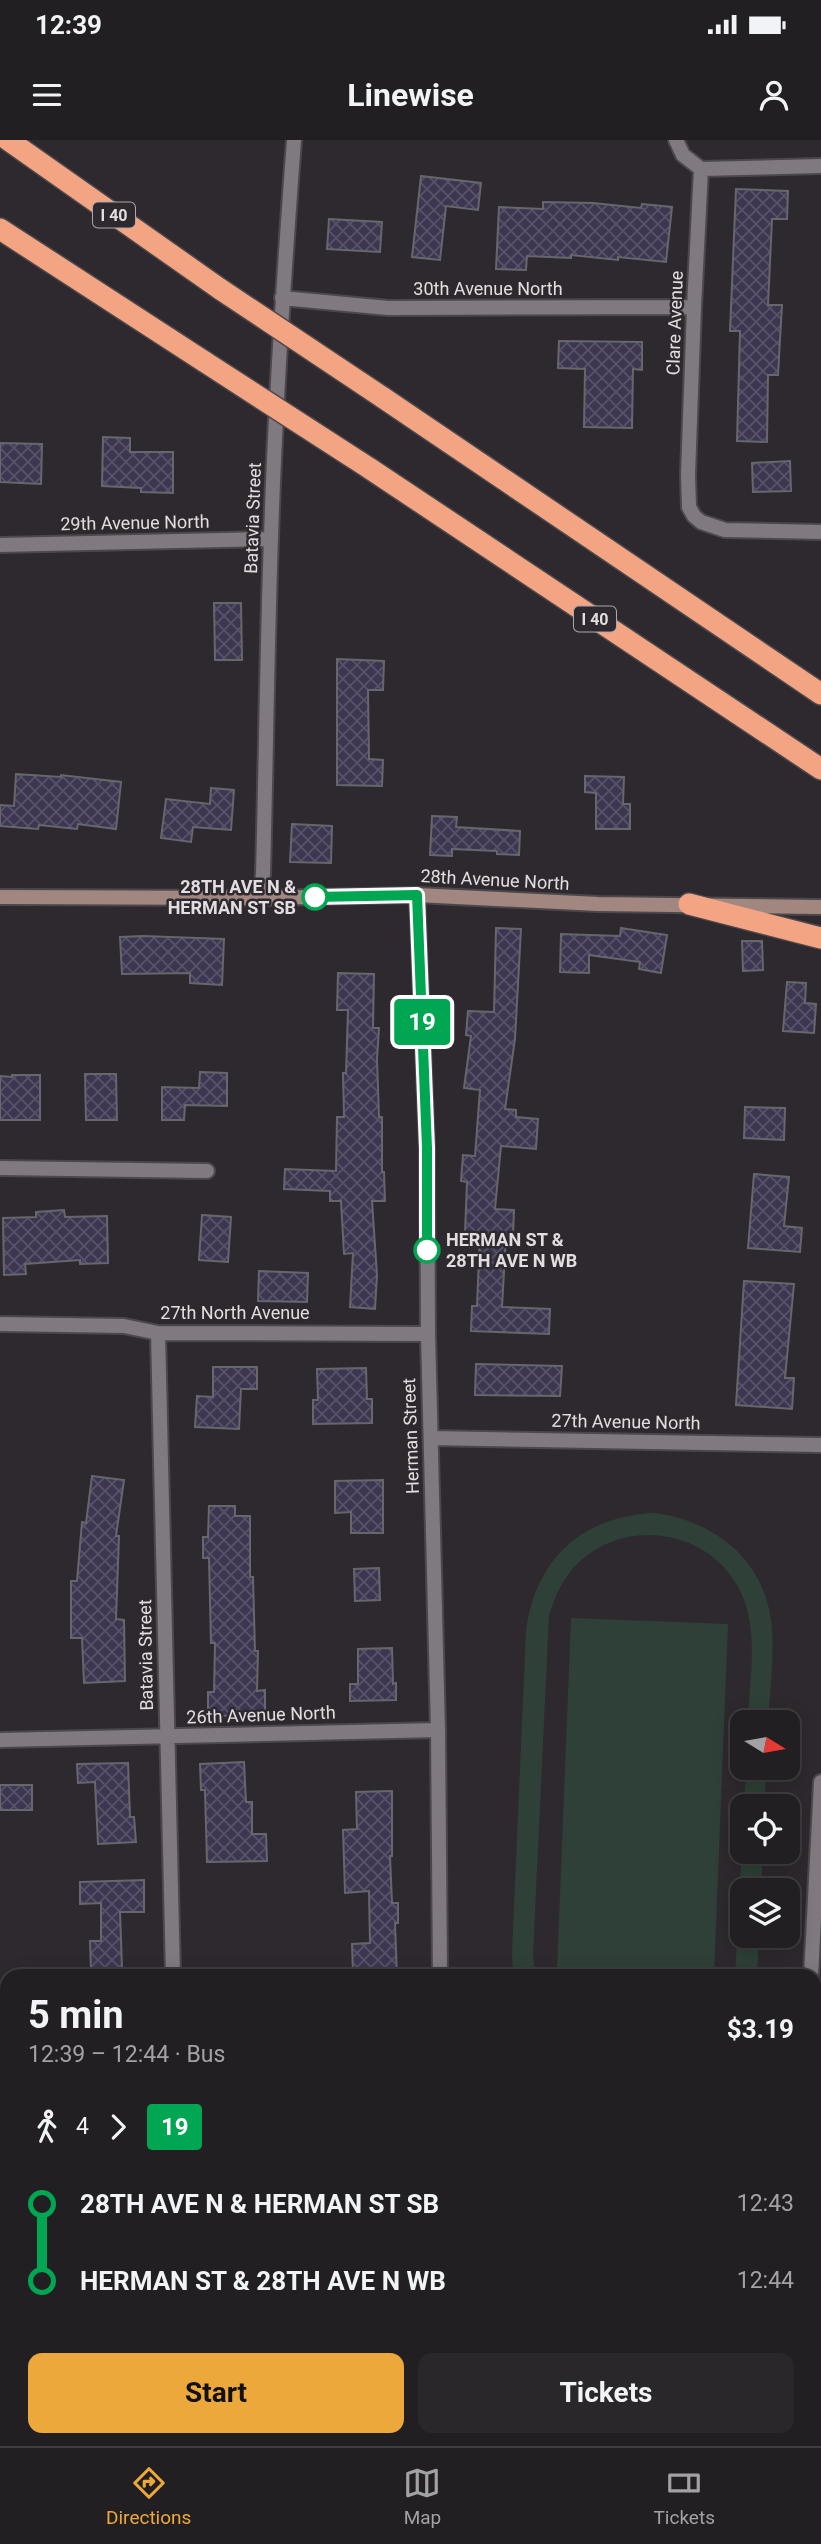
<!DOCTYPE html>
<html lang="en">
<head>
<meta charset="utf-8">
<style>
	body { margin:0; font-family:Roboto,sans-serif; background:#2a272a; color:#f1f3f6; height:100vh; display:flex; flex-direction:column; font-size:26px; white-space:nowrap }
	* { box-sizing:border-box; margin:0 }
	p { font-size:23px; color:#a2a2a5 }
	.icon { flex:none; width:38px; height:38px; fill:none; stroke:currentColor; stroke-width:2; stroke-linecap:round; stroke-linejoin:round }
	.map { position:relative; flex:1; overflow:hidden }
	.panel { position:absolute; left:0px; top:1829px; width:822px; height:478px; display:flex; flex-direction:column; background:#221f22; border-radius:21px 21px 0 0; box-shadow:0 4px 18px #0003,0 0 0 2px #3f3d40 }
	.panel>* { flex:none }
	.badge { padding:0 14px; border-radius:5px; font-size:24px; line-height:46px }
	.needle { width:46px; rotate:101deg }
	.tools { position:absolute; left:730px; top:1570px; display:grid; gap:14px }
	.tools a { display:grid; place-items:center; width:70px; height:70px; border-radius:14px; background:#221f22; box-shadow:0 4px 18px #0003,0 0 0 2px #3f3d40; font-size:35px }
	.map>.badge { position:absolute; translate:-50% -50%; box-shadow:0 0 0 4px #fff }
	.legs { display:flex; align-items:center; gap:10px; height:77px; padding:0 28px; font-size:23px }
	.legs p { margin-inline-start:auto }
	.head { display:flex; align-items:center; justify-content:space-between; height:119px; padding:0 28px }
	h1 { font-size:38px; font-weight:700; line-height:52px }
	.cta { display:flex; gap:14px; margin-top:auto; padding:14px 28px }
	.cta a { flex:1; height:80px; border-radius:14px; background:#eda83b; color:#111; font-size:28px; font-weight:700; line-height:80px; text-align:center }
	.cta a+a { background:#2a272a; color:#f1f3f6 }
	ul { padding:0 28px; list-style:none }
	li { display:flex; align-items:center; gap:24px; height:77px; font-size:26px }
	li i { display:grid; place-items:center; width:10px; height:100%; margin:0 9px; background:currentColor }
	li i::after { content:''; width:18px; height:18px; margin:-9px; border:5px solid; border-radius:50%; background:#221f22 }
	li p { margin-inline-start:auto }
	li:first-child i { background:linear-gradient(#0000 50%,currentColor 0) }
	li:last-child i { background:linear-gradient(currentColor 50%,#0000 0) }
	.status { display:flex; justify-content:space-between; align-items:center; height:49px; padding:0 35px; background:#221f22; direction:ltr }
	.status svg { height:19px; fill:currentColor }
	header { display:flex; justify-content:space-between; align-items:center; height:91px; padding:0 28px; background:#221f22; font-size:32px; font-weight:700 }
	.tab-bar { display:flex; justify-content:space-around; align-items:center; height:98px; border-top:2px solid #3f3d40; background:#221f22; font-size:19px; color:#a2a2a5 }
	.tab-bar a { display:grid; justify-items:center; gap:4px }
	.tab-bar .on { color:#eda83b }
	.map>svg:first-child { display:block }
</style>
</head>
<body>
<div class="status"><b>12:39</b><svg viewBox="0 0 49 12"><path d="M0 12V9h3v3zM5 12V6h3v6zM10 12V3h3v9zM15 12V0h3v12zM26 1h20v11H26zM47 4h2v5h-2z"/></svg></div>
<header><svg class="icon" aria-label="menu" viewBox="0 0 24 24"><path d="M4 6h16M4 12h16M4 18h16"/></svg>Linewise<svg class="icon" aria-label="person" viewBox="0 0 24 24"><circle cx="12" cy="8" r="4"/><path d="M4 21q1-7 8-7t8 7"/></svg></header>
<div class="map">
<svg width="821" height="2306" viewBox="0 0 821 2306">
	<defs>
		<pattern id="building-cross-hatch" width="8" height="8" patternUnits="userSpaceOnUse" patternTransform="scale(1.75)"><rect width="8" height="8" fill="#3c3650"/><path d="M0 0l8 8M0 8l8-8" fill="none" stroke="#585369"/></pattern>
	</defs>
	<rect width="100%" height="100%" fill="#2e292e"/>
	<path fill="#2e4037" d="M655,1373C714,1381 763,1419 771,1480C775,1513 770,1549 768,1582H748C749,1542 759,1493 742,1455C715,1392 631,1375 580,1421C564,1436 555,1455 549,1476L533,1814L535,1836H513L512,1813L526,1491C535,1419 582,1376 655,1373Z
		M571,1478L728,1484L714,1836L557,1830Z
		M746,1628H766L765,1666H744Z
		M742,1707V1712H763L761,1750H742V1796H759L757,1836H735Z"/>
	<path fill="url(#building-cross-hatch)" stroke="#67666d" stroke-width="2" d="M421,36L481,43L478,70L446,66L440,120L412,117Z
		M736,49L788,51L787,79H772L768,165H782L778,235H768L767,302L737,301L740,191H730Z
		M543,62L593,63L641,68L642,64L672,67L666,122L618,117V120L571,115V118L527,116L526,130L496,129L499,67L543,69Z
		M329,79L382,82L380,112L327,109Z
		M559,201L642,202V230L633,229L632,288L584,287L585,229L558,228Z
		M103,297L130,298V312H173V353L141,352V348L102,346Z
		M0,303L42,304L41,344L0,342Z
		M790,321L791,351L753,352L752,323Z
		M214,463H241L242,520H215Z
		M337,519L384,521L383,550H368L369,619L383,620L382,646L337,645Z
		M16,634L61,637V635L121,642L116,689L78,684L77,689L39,685L38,689L0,686V665L14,666Z
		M585,636L624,637L623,664H630V689H596V653L585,652Z
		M211,648L234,650L231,690L193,687L191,702L161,698L166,659L210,664Z
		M432,676L457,677L456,687L520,691L519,715L497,714V711L452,709V716L430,715Z
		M292,684L332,686L331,723L290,722Z
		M496,788L521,789L515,899L505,969L516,970V977L538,979L536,1009L501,1006L495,1069L514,1070L513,1096H506L502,1167L550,1169L549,1194L471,1191L472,1166H477L480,1094L465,1093L467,1042L461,1041L463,1015L475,1016L480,950L464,948L471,896L466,895L468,871L494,872Z
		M621,788L667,795L661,833L639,829L640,822L589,815V833L560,832L561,794L620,796Z
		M143,796L224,799L222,845L190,843V833L122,834L120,797Z
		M742,801H762L763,830L743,831Z
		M338,833L374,834L373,888H379L377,919L379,977H382V1032H384L385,1061H372L377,1135L375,1169L350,1167L353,1113L344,1114L341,1061H330V1051L284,1049L285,1029L336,1031L337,977H344L343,933H346L348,870H337Z
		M787,842L806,843L805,863L816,864L814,893L783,891Z
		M200,932L227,933V966L185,965L184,980H162V947L199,948Z
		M85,934H116L117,980H86Z
		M12,935H40V980H0V936L12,937Z
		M745,967L785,968L784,1000L744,998Z
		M754,1034L789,1037L784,1086L802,1088L800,1112L748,1108Z
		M64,1070L65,1077L107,1076L108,1123L80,1124V1120L25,1124L26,1134L4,1135L3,1078L36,1077V1072Z
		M202,1075L231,1077L228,1122L199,1120Z
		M259,1131L308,1133L307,1162L258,1161Z
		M744,1141L794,1144L785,1238H794L792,1269L736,1265Z
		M476,1224L562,1226L560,1256L475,1255Z
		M213,1227H257V1249H241L239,1289L195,1287L197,1256L213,1257Z
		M366,1228L367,1259H372V1283L313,1284V1260H318L317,1229Z
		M92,1336L124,1340L116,1396H119L116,1479L124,1480L125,1541L84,1543L82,1498H71V1441H77L82,1382L86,1383Z
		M383,1340V1393H351V1372L335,1373V1341Z
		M209,1366H235V1376H250V1437H253L255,1511H258L257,1551L265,1550V1575L208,1576V1552H214L215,1503H211L209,1418H203V1397H208Z
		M379,1428L380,1460L355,1461L354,1429Z
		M392,1508L393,1544L396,1543V1560L350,1561V1544H358V1509Z
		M244,1622L246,1662H252V1694H266L267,1721L207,1722L205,1650H201L200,1624Z
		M128,1623L130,1677H134L136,1702L98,1704L95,1642L78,1643L77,1624Z
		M0,1645H32V1670H0Z
		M392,1651V1716H390L392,1763H398V1783H395L397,1836H359L353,1834L352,1804L370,1803L369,1751L345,1753L343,1690L357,1689L356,1652Z
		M144,1740V1772H120L122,1828L91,1829L90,1801H101V1763L80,1764V1742Z"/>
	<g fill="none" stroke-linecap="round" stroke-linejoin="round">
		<g stroke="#4b474b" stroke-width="18">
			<path id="street" d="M676,0L683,15L701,29L694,167L688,335L689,367L694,376L701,382L725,390L821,392
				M701,29L821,26
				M282,158L388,168L694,167
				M0,405L271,399
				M417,755L427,1008L428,1194L438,1590L440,1836
				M260,758L263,734C266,622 267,510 271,398C275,265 284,133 294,0
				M0,1028L207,1031
				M0,1184L124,1186L158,1193L428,1194
				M158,1193L173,1836
				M431,1298L821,1305
				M0,1600L438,1590
				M811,1836L821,1642
				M0,2151H7
				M39,2306L41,2300
				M350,2306L352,2300
				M788,2306V2300"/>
		</g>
		<g stroke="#4b474b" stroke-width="18">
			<path id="secondary" d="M0,757L260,758L417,755L598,764L821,767"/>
		</g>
		<g stroke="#4b474b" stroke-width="24">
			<path id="highway" d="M8,0L220,149
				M0,89L205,222
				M382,257L821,554
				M369,328L821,629
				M689,764L821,798"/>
		</g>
		<use href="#street" stroke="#807a80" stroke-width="14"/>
		<use href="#secondary" stroke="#a28781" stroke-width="14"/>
		<use href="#highway" stroke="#f3a583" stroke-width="21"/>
		<g stroke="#4b474b" stroke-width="24" stroke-linecap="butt">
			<path id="highway-bridge" d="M220,149L382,257
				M205,222L369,328"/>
		</g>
		<use href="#highway-bridge" stroke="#f3a583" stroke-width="21"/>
	</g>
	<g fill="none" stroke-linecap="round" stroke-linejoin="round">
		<g stroke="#fff" stroke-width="16">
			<path id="line-1" d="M315,757L417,755L427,1008V1110"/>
		</g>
		<use href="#line-1" stroke="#00a651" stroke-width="10"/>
	</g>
	<g fill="#fff" stroke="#00a651" stroke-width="3.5">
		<circle cx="315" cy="757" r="12"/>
		<circle cx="427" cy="1110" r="12"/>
	</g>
	<g text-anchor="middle" stroke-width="5" stroke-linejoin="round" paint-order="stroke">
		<g fill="#2e292e" stroke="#aba7ab" stroke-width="2">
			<rect x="93" y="62.5" width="42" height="25" rx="5"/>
			<rect x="574" y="466.5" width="42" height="25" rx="5"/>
		</g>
		<g font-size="16" font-weight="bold" fill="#e1dde0">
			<text x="114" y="81">I 40</text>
			<text x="595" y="485">I 40</text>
		</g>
		<g font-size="18" fill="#e1dde0" stroke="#2e292e">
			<text x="488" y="155">30th Avenue North</text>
			<text transform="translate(675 183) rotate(-88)" y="6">Clare Avenue</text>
			<text transform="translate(253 378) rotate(-88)" y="6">Batavia Street</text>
			<text transform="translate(135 383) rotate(-1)" y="6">29th Avenue North</text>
			<text transform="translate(495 740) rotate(3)" y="6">28th Avenue North</text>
			<text x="235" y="1179">27th North Avenue</text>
			<text transform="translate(626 1282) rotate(1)" y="6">27th Avenue North</text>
			<text transform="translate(411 1296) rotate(-92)" y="6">Herman Street</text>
			<text transform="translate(146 1515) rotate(-91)" y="6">Batavia Street</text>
			<text transform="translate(261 1575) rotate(-2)" y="6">26th Avenue North</text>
		</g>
		<g font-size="18" font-weight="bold" fill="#e1dde0" stroke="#2e292e" text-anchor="end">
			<text x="296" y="753">28TH AVE N &amp;<tspan x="296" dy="21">HERMAN ST SB</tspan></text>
			<text x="446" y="1106" text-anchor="start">HERMAN ST &amp;<tspan x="446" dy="21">28TH AVE N WB</tspan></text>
		</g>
	</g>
</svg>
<div class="tools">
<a><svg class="needle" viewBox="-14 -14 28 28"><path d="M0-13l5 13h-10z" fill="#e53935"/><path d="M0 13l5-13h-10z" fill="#a2a2a5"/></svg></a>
<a><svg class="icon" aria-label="locate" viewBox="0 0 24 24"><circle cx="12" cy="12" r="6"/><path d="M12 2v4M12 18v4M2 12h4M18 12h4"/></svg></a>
<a><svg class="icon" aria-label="layers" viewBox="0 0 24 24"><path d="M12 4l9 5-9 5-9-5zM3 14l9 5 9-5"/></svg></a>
</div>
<b class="badge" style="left:422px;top:882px;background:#00a651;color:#fff">19</b>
<section class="panel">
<div class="head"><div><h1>5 min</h1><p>12:39 – 12:44 · Bus</p></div><b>$3.19</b></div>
<div class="legs"><svg class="icon" aria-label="walk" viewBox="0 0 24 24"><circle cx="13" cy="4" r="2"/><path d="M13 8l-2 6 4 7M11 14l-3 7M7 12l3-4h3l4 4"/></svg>4<svg class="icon" aria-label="forward" viewBox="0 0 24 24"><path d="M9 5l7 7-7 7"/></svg><b class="badge" style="background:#00a651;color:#fff">19</b></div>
<ul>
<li><i style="color:#00a651"></i><b>28TH AVE N &amp; HERMAN ST SB</b><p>12:43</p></li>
<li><i style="color:#00a651"></i><b>HERMAN ST &amp; 28TH AVE N WB</b><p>12:44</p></li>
</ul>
<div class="cta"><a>Start</a><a>Tickets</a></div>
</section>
</div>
<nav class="tab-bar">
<a class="on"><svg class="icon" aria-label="directions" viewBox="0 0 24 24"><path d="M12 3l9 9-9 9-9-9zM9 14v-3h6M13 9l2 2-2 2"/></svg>Directions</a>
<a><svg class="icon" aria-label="map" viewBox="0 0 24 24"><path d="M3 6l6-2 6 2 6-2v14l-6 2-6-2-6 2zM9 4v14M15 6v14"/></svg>Map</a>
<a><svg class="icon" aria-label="tickets" viewBox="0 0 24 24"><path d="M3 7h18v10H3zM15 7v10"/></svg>Tickets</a>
</nav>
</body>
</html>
